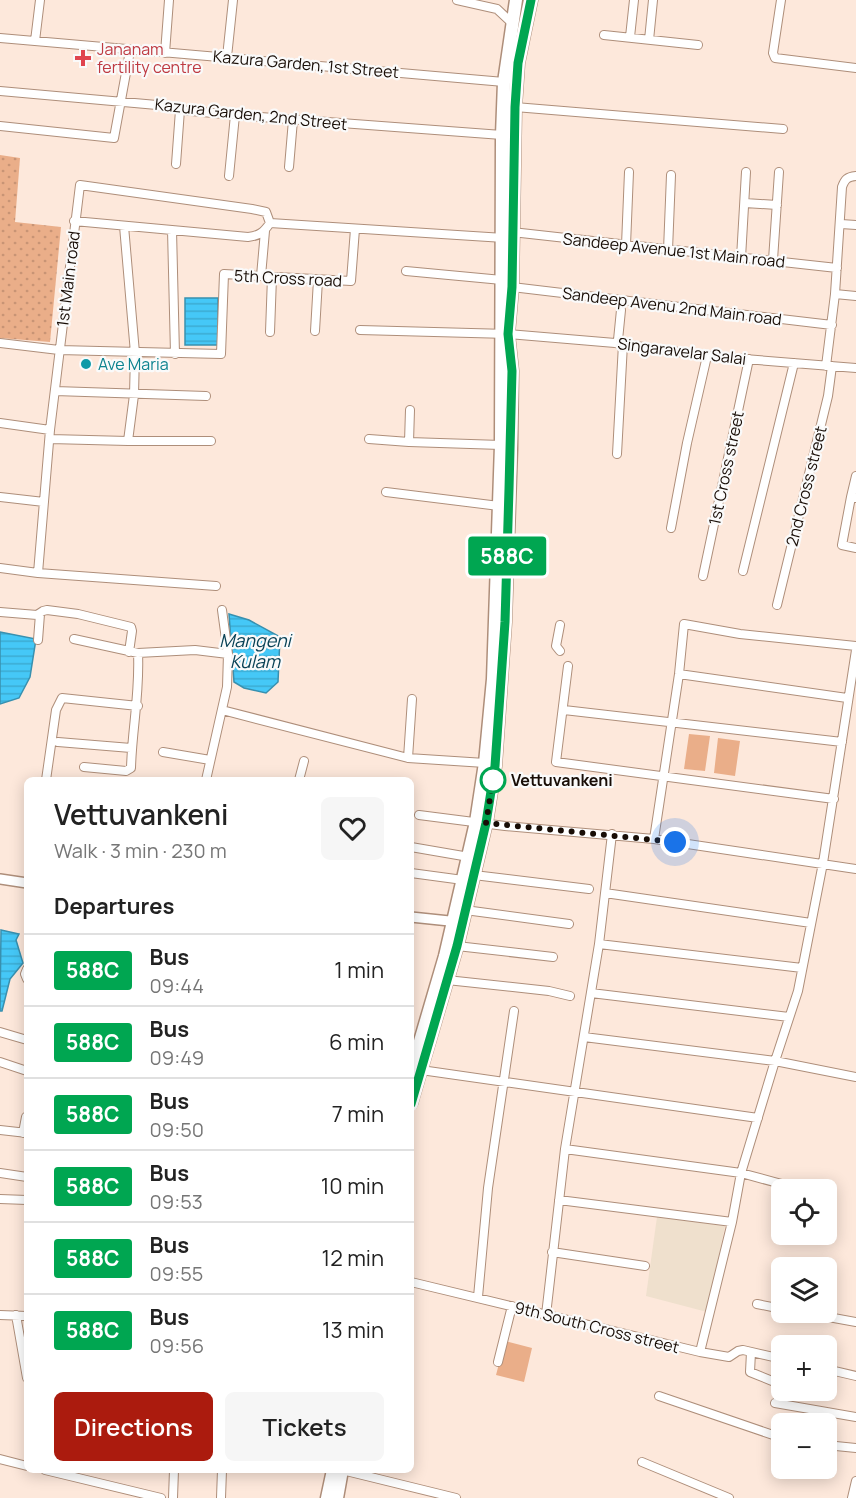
<!DOCTYPE html>
<html lang="en">
<head>
<meta charset="utf-8">
<style>
	body { margin:0; font-family:Manrope,sans-serif; background:#f6f6f6; color:#222; height:100vh; display:flex; flex-direction:column; font-size:22px; white-space:nowrap }
	* { box-sizing:border-box; margin:0 }
	p { font-size:20px; color:#767676 }
	.icon { flex:none; width:33px; height:33px; fill:none; stroke:currentColor; stroke-width:2; stroke-linecap:round; stroke-linejoin:round }
	.map { position:relative; flex:1; overflow:hidden }
	.drawer { position:absolute; left:24px; top:777px; width:390px; height:696px; display:flex; flex-direction:column; background:#fff; border-radius:9px; box-shadow:0 3px 15px #0003 }
	.drawer>* { flex:none }
	.badge { padding:0 12px; border-radius:4px; font-size:21px; line-height:39px }
	.tools { position:absolute; left:771px; top:1179px; display:grid; gap:12px }
	.tools a { display:grid; place-items:center; width:66px; height:66px; border-radius:9px; background:#fff; box-shadow:0 3px 15px #0003; font-size:30px }
	.you { position:absolute; width:30px; height:30px; margin:-15px; border:4px solid #fff; border-radius:50%; background:#1a73e8; box-shadow:0 0 0 9px #1a73e833 }
	.map>.badge { position:absolute; translate:-50% -50%; box-shadow:0 0 0 3px #fff }
	h2 { padding:0 30px; font-size:22px; line-height:54px }
	.round { display:grid; place-items:center; flex:none; width:63px; height:63px; border-radius:9px; background:#f6f6f6 }
	.headline { display:flex; align-items:center; justify-content:space-between; height:102px; padding:0 30px }
	h1 { font-size:28px; font-weight:600; line-height:45px }
	.primary-button { display:flex; gap:12px; margin-top:auto; padding:12px 30px }
	.primary-button a { flex:1; height:69px; border-radius:9px; background:#ab1b0e; color:#fff; font-size:24px; font-weight:600; line-height:69px; text-align:center }
	.primary-button a+a { background:#f6f6f6; color:#222 }
	ul { padding:0; list-style:none }
	li { display:flex; align-items:center; gap:18px; height:72px; padding:0 30px; border-top:2px solid #e0e0e0 }
	li div { flex:1 }
	li b { display:block; font-size:22px }
	li em { font-style:normal }
	li .badge { min-width:66px; font-weight:700; text-align:center }
	.map>svg:first-child { display:block }
</style>
</head>
<body>
<div class="map">
<svg width="856" height="1498" viewBox="0 0 856 1498">
	<defs>
		<pattern id="green-dots" width="8" height="8" patternUnits="userSpaceOnUse" patternTransform="scale(1.5)"><rect width="8" height="8" fill="#eaae89"/><path d="M2 2h.1M6 6h.1" fill="none" stroke="#c89475" stroke-width="1.8" stroke-linecap="round"/></pattern>
		<pattern id="water-rules" width="6" height="5" patternUnits="userSpaceOnUse" patternTransform="scale(1.5)"><rect width="6" height="5" fill="#45c8f7"/><path d="M0 2.5h6" fill="none" stroke="#3cabd2"/></pattern>
	</defs>
	<rect width="100%" height="100%" fill="#fde8db"/>
	<path fill="#efe0cd" d="M657,1217L725,1226L707,1312L646,1296Z"/>
	<path fill="url(#green-dots)" d="M0,155L20,158L15,222L61,227L50,342L0,338Z"/>
	<path fill="#eaae89" d="M689,734L710,736L705,771L684,769Z
		M718,738L740,741L735,776L714,773Z
		M505,1341L532,1348L524,1382L496,1375Z"/>
	<path fill="url(#water-rules)" stroke="#3890af" stroke-width="1.5" d="M185,298H218V345H185Z
		M229,614L249,620L280,637L278,682L266,693L244,688L234,682Z
		M0,632L36,639L30,677L19,698L0,704Z
		M1,930L19,934L16,940L23,963L10,979L2,1011H0Z"/>
	<g fill="none" stroke-linecap="round" stroke-linejoin="round">
		<g stroke="#ae8e7a" stroke-width="10">
			<path id="minor" d="M457,0L497,9L512,23
				M781,0L773,53L775,58L856,68
				M604,35L698,45
				M630,37L634,0
				M0,38L504,82
				M649,40L653,0
				M35,41L40,0
				M165,53L169,0
				M227,57L233,0
				M0,91L168,106L180,110L235,115L502,135
				M515,107L783,129
				M0,126L114,138L130,51
				M176,164L180,110
				M289,167L293,120
				M229,176L235,115
				M745,203L777,205
				M74,221L248,237C259,236 264,232 270,223L504,238
				M841,224L856,225
				M124,226L135,353L134,395L128,441
				M172,230L175,354
				M512,232L837,268
				M626,245L629,172
				M668,250L671,175
				M741,258L746,172
				M773,260L779,172
				M406,271L502,280
				M261,276L265,231
				M512,287L832,325
				M835,294L856,296
				M360,330L508,334L615,343L707,356L856,368
				M315,331L318,280
				M270,332L272,277
				M0,343L59,350L221,354L224,274L351,281L355,229
				M615,343L618,340L621,310
				M826,366L835,294L842,187C845,179 847,177 856,176
				M55,391L206,396
				M410,410L409,442L501,445
				M0,423L50,430
				M50,439L128,441H211
				M369,439L409,442
				M617,454L623,344
				M386,492L499,506
				M0,497L44,502
				M851,497L842,545L856,548
				M855,498L851,497L856,476
				M671,528L687,443L707,356
				M0,568L38,573L216,586
				M743,571L794,363
				M38,573L50,430L80,185L252,209L266,212L270,223
				M703,576L749,359
				M777,605L828,396L832,366
				M0,612L37,615L43,611L47,610L78,614L131,627L132,631L129,652
				M74,639L138,653L195,650L228,654
				M38,640L40,614
				M560,651L556,646L560,625
				M568,666L556,762L834,799
				M679,674L847,698
				M222,710L408,758L485,763
				M564,710L842,742
				M58,742L131,748
				M163,752L210,760
				M408,758L412,699
				M84,767L126,771L131,768C132,729 140,694 138,653
				M46,780L56,710L62,698L138,706
				M206,780L227,687L228,654L222,610
				M299,780L304,761
				M419,815L505,826L654,839L856,869
				M654,839L679,674L684,624L740,634L856,646
				M411,847L469,857
				M411,873L463,880
				M474,875L589,889
				M605,893L811,923
				M465,910L569,924
				M599,944L802,968
				M457,946L553,957
				M27,969L25,974L27,979
				M447,980L549,991L570,996
				M591,993L789,1017
				M0,1032L27,1040
				M584,1037L775,1061L856,1077
				M0,1062L27,1071
				M421,1070L758,1118
				M0,1130L27,1133
				M23,1133L26,1117
				M565,1149L741,1173L800,1189
				M0,1173L27,1177
				M0,1199L27,1200
				M559,1200L732,1222
				M552,1252L645,1266
				M411,1282L700,1352L729,1357L738,1351L743,1350L782,1359
				M478,1297L488,1188L514,1011
				M757,1304L782,1309
				M801,1312L856,1322
				M0,1315L27,1316
				M16,1315L27,1378
				M546,1315L565,1149L599,944L612,834
				M700,1352L732,1222L741,1173L775,1061L798,991L823,863L856,650
				M751,1352L750,1372L782,1385
				M498,1362L512,1306
				M826,1369L856,1376
				M659,1396L782,1438
				M775,1403L856,1417
				M826,1445L856,1448
				M0,1459L27,1466
				M642,1462L729,1498
				M45,1470L161,1498
				M342,1470L456,1498
				M173,1498L174,1470
				M221,1498L222,1470
				M852,1498L856,1481"/>
		</g>
		<g stroke="#ae8e7a" stroke-width="12">
			<path id="tertiary" d="M0,879L27,883
				M411,917L459,922"/>
		</g>
		<g stroke="#ae8e7a" stroke-width="15">
			<path id="primary" d="M411,1072L445,956L476,822L485,763L493,679L501,445L502,135L504,82L516,0
				M411,1103L457,946L486,823L495,766L505,622L511,448L512,371L508,334L512,287L515,107L518,63L531,0
				M327,1498L333,1470
				M337,1498L342,1470"/>
		</g>
		<use href="#minor" stroke="#fff" stroke-width="8"/>
		<use href="#tertiary" stroke="#fff" stroke-width="9"/>
		<use href="#primary" stroke="#fff" stroke-width="12"/>
	</g>
	<g fill="none" stroke-linecap="round" stroke-linejoin="round">
		<g stroke="#fff" stroke-width="14">
			<path id="line" d="M411,1104L457,946L486,823L495,766L505,622L509,489L512,371L508,334L512,287L515,107L518,63L531,0"/>
		</g>
		<use href="#line" stroke="#00a651" stroke-width="9"/>
		<path stroke="#180d06" stroke-width="6" stroke-dasharray="0 10.8" d="M493,780L486,823L675,842"/>
	</g>
	<path fill="#e0444e" stroke="#fafafa" stroke-width="2" d="M80 49h6v6h6v6h-6v6h-6v-6h-6v-6h6z"/>
	<circle fill="#0f9aa8" stroke="#fafafa" stroke-width="2" cx="86" cy="364" r="6"/>
	<circle fill="#fff" stroke="#00a651" stroke-width="3" cx="493" cy="780" r="12"/>
	<g text-anchor="middle" stroke-width="4.5" stroke-linejoin="round" paint-order="stroke">
		<g font-size="16" fill="#be3a42" stroke="#fafafa" text-anchor="start">
			<text x="97" y="55">Jananam<tspan x="97" dy="18">fertility centre</tspan></text>
		</g>
		<g font-size="16" fill="#180d06" stroke="#fafafa">
			<text transform="translate(306 64) rotate(5)" y="6">Kazura Garden, 1st Street</text>
			<text transform="translate(251 114) rotate(6)" y="6">Kazura Garden, 2nd Street</text>
			<text transform="translate(674 250) rotate(6)" y="6">Sandeep Avenue 1st Main road</text>
			<text transform="translate(288 278) rotate(3)" y="6">5th Cross road</text>
			<text transform="translate(68 279) rotate(-83)" y="6">1st Main road</text>
			<text transform="translate(672 306) rotate(7)" y="6">Sandeep Avenu 2nd Main road</text>
			<text transform="translate(682 351) rotate(7)" y="6">Singaravelar Salai</text>
			<text transform="translate(726 468) rotate(-78)" y="6">1st Cross street</text>
			<text transform="translate(806 486) rotate(-76)" y="6">2nd Cross street</text>
			<text transform="translate(597 1327) rotate(14)" y="6">9th South Cross street</text>
		</g>
		<g font-size="16" fill="#0d838f" stroke="#fafafa" text-anchor="start">
			<text x="98" y="370">Ave Maria</text>
		</g>
		<g font-size="16" font-weight="bold" fill="#180d06" stroke="#fafafa" text-anchor="start">
			<text x="511" y="786">Vettuvankeni</text>
		</g>
		<g font-size="18" font-style="italic" fill="#094256" stroke="#fafafa">
			<text x="255" y="647">Mangeni<tspan x="255" dy="21">Kulam</tspan></text>
		</g>
	</g>
</svg>
<div class="tools">
<a><svg class="icon" aria-label="locate" viewBox="0 0 24 24"><circle cx="12" cy="12" r="6"/><path d="M12 2v4M12 18v4M2 12h4M18 12h4"/></svg></a>
<a><svg class="icon" aria-label="layers" viewBox="0 0 24 24"><path d="M12 4l9 5-9 5-9-5zM3 14l9 5 9-5"/></svg></a>
<a>+</a>
<a>−</a>
</div>
<div class="you" style="left:675px;top:842px"></div>
<b class="badge" style="left:507px;top:556px;background:#00a651;color:#fff">588C</b>
<section class="drawer">
<div class="headline"><div><h1>Vettuvankeni</h1><p>Walk · 3 min · 230 m</p></div><a class="round"><svg class="icon" aria-label="heart" viewBox="0 0 24 24"><path d="M12 20l-8-8c-3-5 5-10 8-4 3-6 11-1 8 4z"/></svg></a></div>
<h2>Departures</h2>
<ul>
<li><span class="badge" style="background:#00a651;color:#fff">588C</span><div><b>Bus</b><p>09:44</p></div><em>1 min</em></li>
<li><span class="badge" style="background:#00a651;color:#fff">588C</span><div><b>Bus</b><p>09:49</p></div><em>6 min</em></li>
<li><span class="badge" style="background:#00a651;color:#fff">588C</span><div><b>Bus</b><p>09:50</p></div><em>7 min</em></li>
<li><span class="badge" style="background:#00a651;color:#fff">588C</span><div><b>Bus</b><p>09:53</p></div><em>10 min</em></li>
<li><span class="badge" style="background:#00a651;color:#fff">588C</span><div><b>Bus</b><p>09:55</p></div><em>12 min</em></li>
<li><span class="badge" style="background:#00a651;color:#fff">588C</span><div><b>Bus</b><p>09:56</p></div><em>13 min</em></li>
</ul>
<div class="primary-button"><a>Directions</a><a>Tickets</a></div>
</section>
</div>
</body>
</html>
